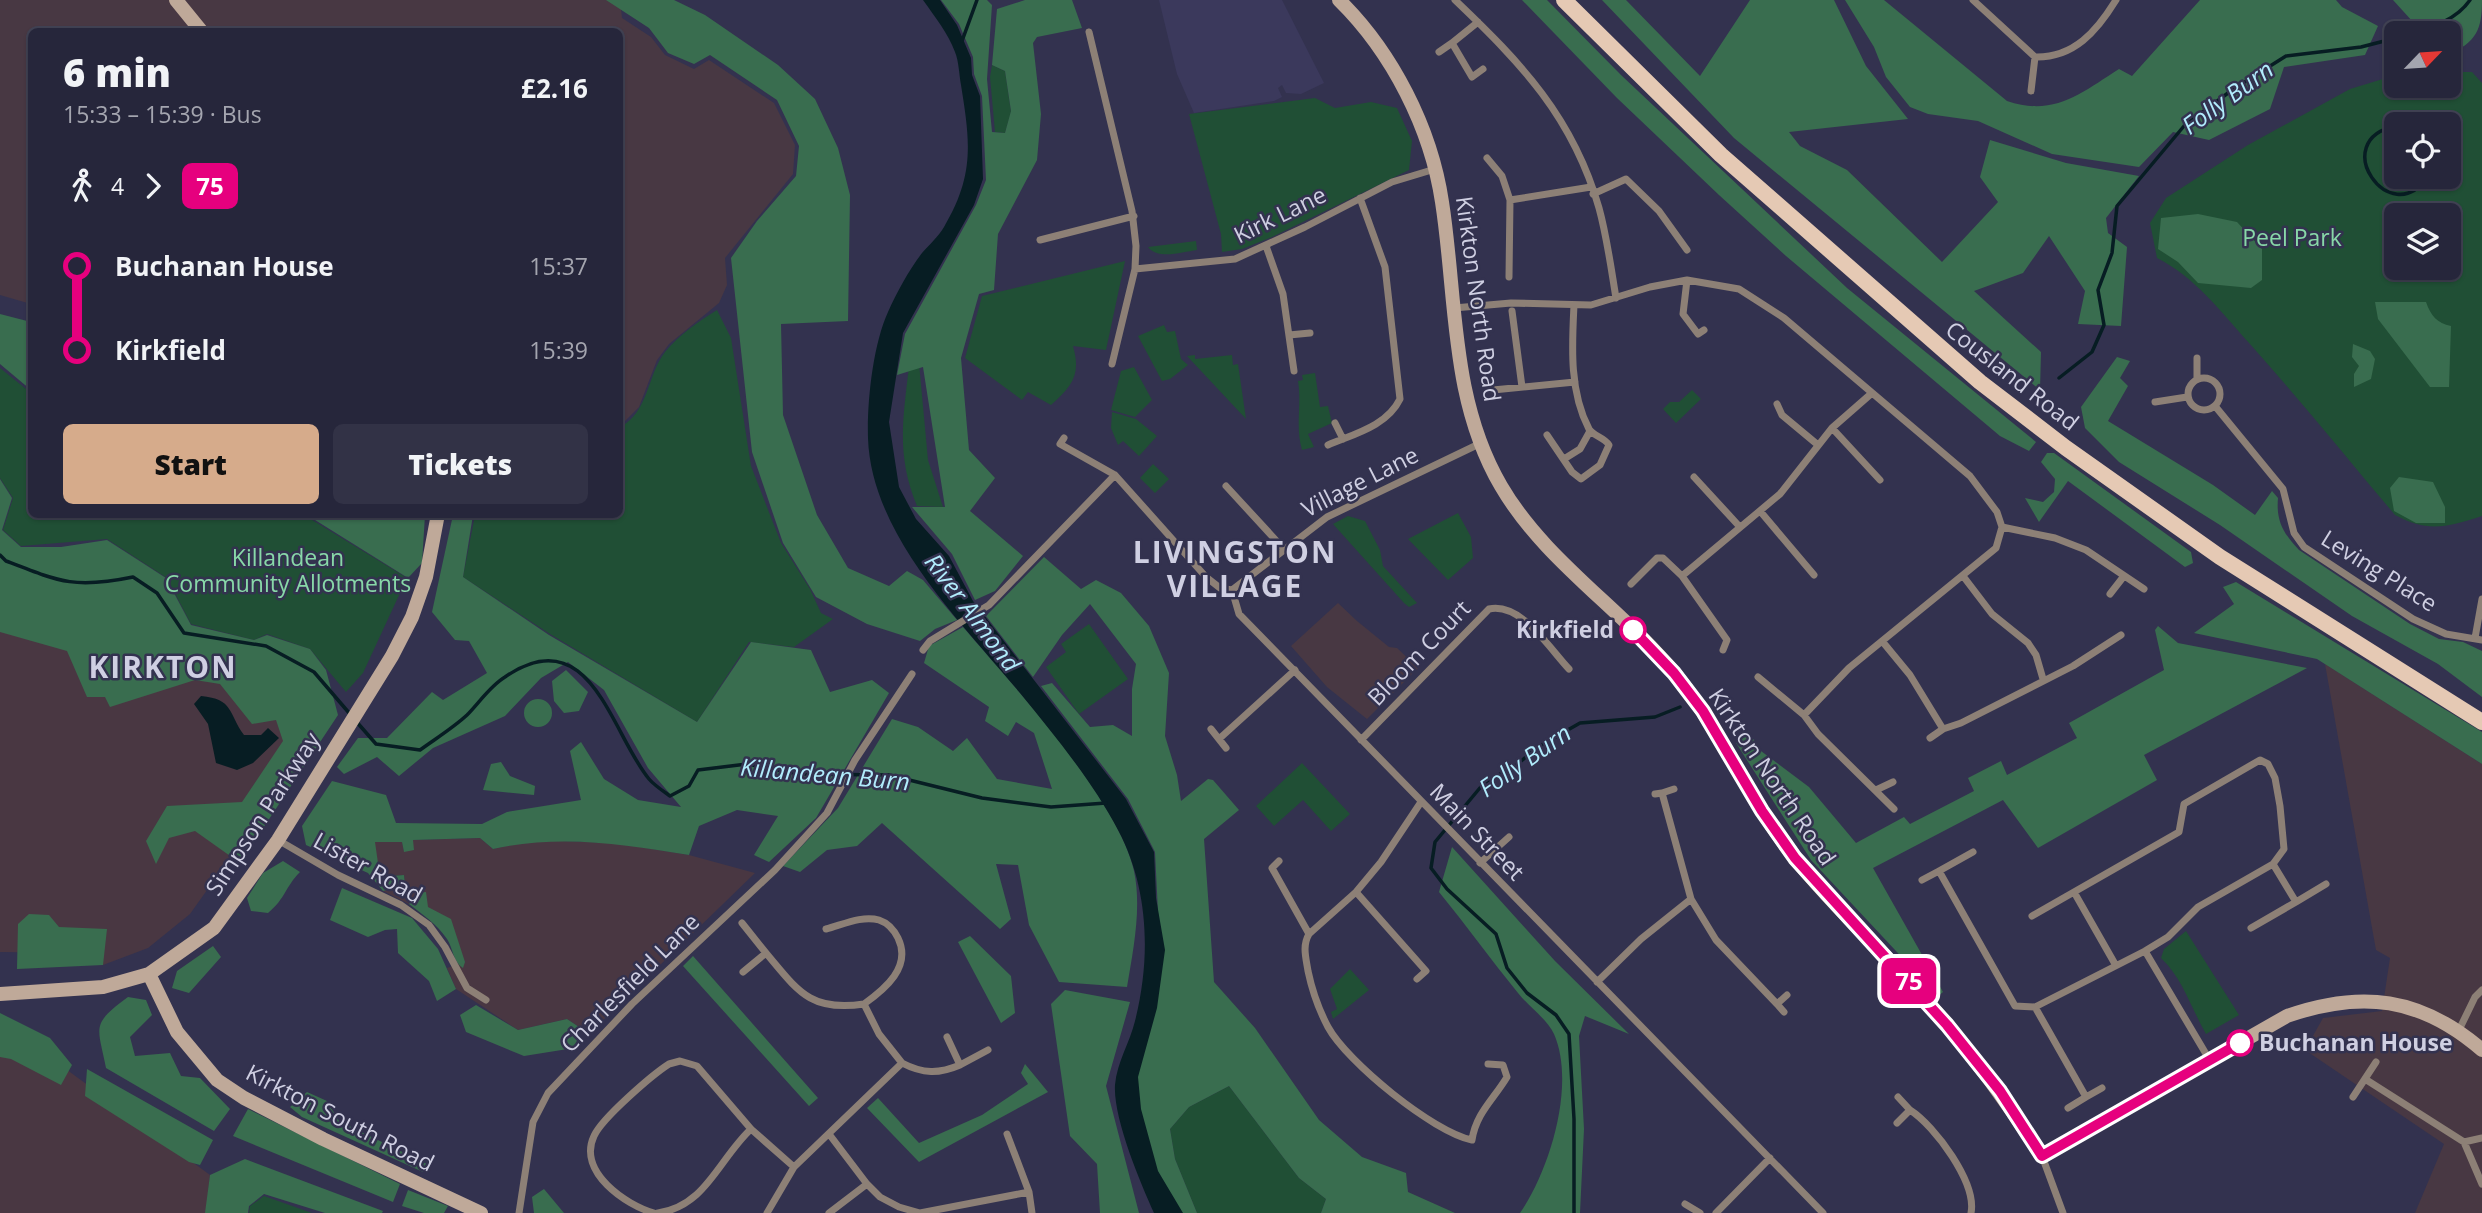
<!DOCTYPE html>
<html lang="en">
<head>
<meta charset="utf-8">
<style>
	body { margin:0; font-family:"Open Sans",sans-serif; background:#323246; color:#f1f3f6; height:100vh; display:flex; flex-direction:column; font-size:26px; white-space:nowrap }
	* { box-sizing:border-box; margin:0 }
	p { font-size:23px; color:#a4a5af }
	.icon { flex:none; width:38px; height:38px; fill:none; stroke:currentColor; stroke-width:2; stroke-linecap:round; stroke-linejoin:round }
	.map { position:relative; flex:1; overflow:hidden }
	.panel { position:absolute; left:28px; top:28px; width:595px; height:490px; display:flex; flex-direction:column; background:#26263b; border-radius:10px; box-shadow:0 2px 5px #0004,0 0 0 2px #424355 }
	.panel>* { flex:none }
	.badge { padding:0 14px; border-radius:10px; font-size:24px; line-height:46px }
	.needle { width:46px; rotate:65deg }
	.fabs { position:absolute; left:2384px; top:21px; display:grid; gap:14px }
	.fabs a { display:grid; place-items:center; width:77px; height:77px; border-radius:10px; background:#26263b; box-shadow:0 2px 5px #0004,0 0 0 2px #424355; font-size:35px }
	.map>.badge { position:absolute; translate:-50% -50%; box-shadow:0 0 0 4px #fff }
	.legs { display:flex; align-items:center; gap:10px; height:77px; padding:0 35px; font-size:23px }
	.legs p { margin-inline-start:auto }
	.headline { display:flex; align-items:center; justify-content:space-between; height:119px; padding:0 35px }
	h1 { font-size:38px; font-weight:800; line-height:52px }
	.primary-button { display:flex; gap:14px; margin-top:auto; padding:14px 35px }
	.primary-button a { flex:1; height:80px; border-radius:10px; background:#d6ab8b; color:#111; font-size:28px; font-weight:800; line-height:80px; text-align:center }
	.primary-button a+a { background:#323246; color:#f1f3f6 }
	ul { padding:0 35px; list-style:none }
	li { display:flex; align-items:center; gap:24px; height:84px; font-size:26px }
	li i { display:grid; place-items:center; width:10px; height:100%; margin:0 9px; background:currentColor }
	li i::after { content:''; width:18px; height:18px; margin:-9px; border:5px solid; border-radius:50%; background:#26263b }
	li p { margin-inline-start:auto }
	li:first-child i { background:linear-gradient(#0000 50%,currentColor 0) }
	li:last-child i { background:linear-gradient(currentColor 50%,#0000 0) }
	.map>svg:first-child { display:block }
</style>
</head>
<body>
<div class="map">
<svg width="2482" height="1213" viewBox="0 0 2482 1213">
	<rect width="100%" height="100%" fill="#33324f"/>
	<path fill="#483843" d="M0,0H620L622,18L651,37L665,55L694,69L709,60L774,103L795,145L793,174L725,258L727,285L719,303L669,344L657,360L639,407L620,426V32H32L31,304L0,295Z
		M1338,603L1357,621L1389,647L1397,648L1418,668L1367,719L1327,687L1291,646Z
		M2325,664L2482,764V1213H2415L2444,1144L2305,1050L2323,1018L2382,1011L2390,958L2376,950Z"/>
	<path fill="#493742" d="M0,590L249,684L295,717L264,810L190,914L148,948L103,965L85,953L0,952Z
		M480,838L493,849L531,840L616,843L689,855L755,873L594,1029L579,1027L567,1019L518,1030L456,989L447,968L465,962L417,893L409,904L383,891L405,885L404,875L380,877L374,842H402L404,851L413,840Z
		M0,1034L21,1036L210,1175L206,1213H0Z"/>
	<path fill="#3b395c" d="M1159,0H1282L1324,83L1301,94L1286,93L1282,85L1278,88L1282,97L1274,101L1194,113L1177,74Z"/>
	<path fill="#204f35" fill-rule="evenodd" d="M992,65L1005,71L1011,112L1005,133L995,132L990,77Z
		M2448,72H2472L2482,83V516C2447,527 2428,533 2395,515C2347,458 2300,400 2250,344C2222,313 2195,277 2157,258L2150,223L2166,198L2248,145L2350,89L2396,75V86H2448ZM2396,124H2448V177H2396ZM2396,215H2448V268H2396Z
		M1315,98L1335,108L1371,102L1397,108L1412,141L1409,170L1272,237L1242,249L1222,252L1221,234L1189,114Z
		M1196,241L1197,250C1182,252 1158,260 1148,247Z
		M1125,261L1106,350L1073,346C1081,374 1073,386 1051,405L1028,392L1022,400L965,358L982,296Z
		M717,310L731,338L751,466L781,543L810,589L821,613L833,619L794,647L749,642L697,722L550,634L463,577L475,515L620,514V427C649,412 647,375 665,352C680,334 698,322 717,310Z
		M1164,325L1167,332L1175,331L1181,359L1188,365L1170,379L1162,381L1138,336Z
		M1195,355V359L1232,355L1233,365L1238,364L1246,419L1187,356Z
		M919,363L928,460L943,507L917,506C896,455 903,419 909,366Z
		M1134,367L1152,400L1135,417L1111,410L1121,371Z
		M0,368L31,393L32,514L304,515L407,578L363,673L346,692L310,649L267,634L254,640L191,624L167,578L107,539L21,546L3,530L13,498L0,478Z
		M1315,373L1320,407L1328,406L1332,423L1308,434L1314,447L1302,450C1295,426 1302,405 1298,381L1303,380L1302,375Z
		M1692,390L1701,399L1676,423L1663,409L1670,402H1679Z
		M1112,412L1136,419L1157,436L1139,456L1123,441L1118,445L1111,428Z
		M1153,464L1169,479L1155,493L1140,478Z
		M1458,513L1471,537L1473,558L1448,580L1408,539Z
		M1348,516L1365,521L1380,550L1383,566L1417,603L1409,607L1404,603L1333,524Z
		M1089,624L1128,679L1079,714L1046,667L1066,652L1061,644Z
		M1302,763L1350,814L1331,831L1303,800L1274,826L1256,806Z
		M2186,931L2239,1015L2206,1034C2190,1006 2183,979 2161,958L2164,949Z
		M1350,969L1369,990L1333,1019L1331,1012L1337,1009L1330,989Z
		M1229,1086L1299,1178L1326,1199L1321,1213H1197L1175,1159L1170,1129L1189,1107Z
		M264,1196L312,1213H249L250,1206Z"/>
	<path fill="#396d4f" d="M606,0H674L705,15L778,65L815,99L838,148L850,195L848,321L781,324L783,415L817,515L848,568L889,586L907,571L923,580L957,620L935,629L920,641L867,624L816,597L783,543L752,452L731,258L757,221L796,176L799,146L777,100L710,55L694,64L668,53L649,28Z
		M941,0H987L992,5L987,79L992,132L1005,133L1011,111L1005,71L992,65L997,9L1025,0H1072L1082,28L1037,37L1033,43L1041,114L1037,160L998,234L994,290L979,294L961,358L969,450L995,478L970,511L1023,556L995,591L975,600L952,554L912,507H945L923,367L897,375L905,334L976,205L986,180L982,96L974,74L973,57L959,24Z
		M1522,0H1547L1621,75L1847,288L2036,442L2029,451L2000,436L1786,256L1719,195L1617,98Z
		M1602,0H1626L1700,76L1750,0H1834L1866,66L1908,119L1789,132L1800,146L1847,170L1942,262L1998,202L1980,177L1990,140L2066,163L2139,176L2106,218L2108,233L2127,247L2121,326L2078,324L2085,291L2049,236L2023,273L1974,291L2041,352L2040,390L1734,138Z
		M1845,0H1884L2007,101C2055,117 2081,93 2119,69L2132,76L2200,0H2336L2342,7L2378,26L2365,55L2284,67L2270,109L2209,140L2173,132L2139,167L2052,154L1978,121L1928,114L1910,107L1886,77L1874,47Z
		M2393,0H2482C2482,29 2477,42 2448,55V33H2423Z
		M2198,214L2237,222L2262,249V280L2251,288L2198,283L2178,262L2158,249L2161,218Z
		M2375,302H2426C2431,316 2437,323 2451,326L2449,387H2430L2378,319Z
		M0,314L31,322V390L0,364Z
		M2353,344L2370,351L2375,359L2371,379L2354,387V374L2359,366L2352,357Z
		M2117,357L2130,361L2120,378L2128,386L2108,421L2213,485L2255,515L2272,491L2278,498C2276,521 2283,533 2299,550L2410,624L2439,639L2463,642L2482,651V697L2438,664L2352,616L2220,525L2119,462L2085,428L2081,407Z
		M2047,453H2054L2191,552L2193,563L2185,567L2068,481L2039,522L2025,498L2043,502L2054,492L2055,479L2041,462Z
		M2399,477L2433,482L2445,507V523H2416L2394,511L2390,488Z
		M0,479L12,498L2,530L21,547H61L107,540L166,578L191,625L254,640L267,635L310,649L326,670L338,715L240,863L195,831L169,838L156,864L146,841L167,806L242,802L283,741L276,720L252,724L220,684L195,680L110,707L105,697H87L67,651L0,632Z
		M307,515H425L422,563L408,578Z
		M453,515H473L463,577L549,635L697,722L751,642L811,650L830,692L872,680L889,693L816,818L769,862L754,855L778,816L737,810L699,826L689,855C622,844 561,834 493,849L480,838L413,840L414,850L404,852L402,842H375L380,877L404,875L405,885L383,891L368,873L306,845L302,826L332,781L386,795L396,823L482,824L507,812L581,800L570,751L581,742L604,779L638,800L681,807L648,768L604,690L568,662L541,678L505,716L433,748L399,776L377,757L344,774L337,767L358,738H387L432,692L443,700L487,673L469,641L455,640L432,612Z
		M1044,557L1081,589L1096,580L1121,593L1149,626L1169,673L1165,736L1177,775L1181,801L1208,779L1213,780L1239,810L1204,839L1214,982L1255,1028L1319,1120L1362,1157L1406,1173L1408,1192L1455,1213H1321L1326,1199L1299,1178L1229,1086L1189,1107L1170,1129L1175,1159L1197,1213H1173L1135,1110L1143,1005L1159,932L1155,852L1128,799L1041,686L1052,683L1090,727L1113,725L1132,736V689L1136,664L1090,604L1062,635L1033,677L986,616Z
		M2236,582L2482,732V764L2317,659L2194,633L2234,604L2223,587Z
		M2158,626L2178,643L2307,668L2144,755L2157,780L2038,848L2003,800L1873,868L1943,992L1938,996L1811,860L1736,743L1748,731L1761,751L1809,787L1856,843L1904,817L1910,824L1974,791L1968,778L2001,761L2007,775L2077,738L2069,723L2164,670L2155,630Z
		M963,627C1012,684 1118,799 1134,871C1142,908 1133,951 1127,987L1059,982L1029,925L1018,865L996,864L1011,919L1000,929L882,823L857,846L827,850L800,872L783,866L838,808L892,719L918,727L953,751L967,738L997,779L1052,789L1034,733L1016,722L1008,736L985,721L989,707L924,663L929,646Z
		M566,670L588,692L579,711L564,713L554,701L552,681Z
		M524 713a14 14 0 1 1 28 0a14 14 0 1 1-28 0Z
		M501,762L510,776L535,786L534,795L483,790L491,764Z
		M1452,847L1555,961L1629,1034L1585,1016L1579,1036L1584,1129L1580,1213H1520C1550,1170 1576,1084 1554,1034C1547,1019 1528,1006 1518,993C1491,960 1466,925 1439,892Z
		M283,861L300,872C285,887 286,898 268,913L251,911L247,898L263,873Z
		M342,888L412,918L438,949L456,989L437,1001L429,981L398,953L397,929L385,930L368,937L330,920Z
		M426,892L428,907L451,919L465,962L463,968C453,962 453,948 447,939C437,924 423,915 409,904L417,893Z
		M29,914L49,915L59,927L107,929L103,965L17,969L18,924Z
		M970,936L1011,976L1015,1013L1001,1023L958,942Z
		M213,946L221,957L189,993L172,988L177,971Z
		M693,956L818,1098L809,1106L683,966Z
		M1065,990L1130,1002L1106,1086L1139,1213H1100L1097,1164L1070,1136L1051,1004Z
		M128,997L146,1000L152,1015L130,1037L135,1056L170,1053L181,1076L200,1078L230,1109L214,1131L106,1068C98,1026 90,1025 128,997Z
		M476,1005L518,1030L567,1019L579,1027L580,1041L574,1048L524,1056L466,1032L460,1015Z
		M0,1013L50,1038L72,1065L61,1085L11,1059L0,1057Z
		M1025,1064L1048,1092L919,1162L867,1108L878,1098L919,1143L982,1115L1028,1084L1021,1073Z
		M87,1069L213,1140L200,1165L189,1162L85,1096Z
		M307,1092L327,1101L339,1121L427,1164L423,1172L302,1117L290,1107Z
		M248,1109L400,1184L393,1202L233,1136Z
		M245,1159L383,1211L382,1213H325L264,1194L249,1206L248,1213H205L210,1175Z
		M544,1189L564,1213H534L532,1197Z
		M408,1190L448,1206L444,1213H424L402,1206Z"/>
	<path fill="#071d23" d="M923,0H940L957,25L971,58L972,75L980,96L983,179L974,205L903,333L889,422L899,487L916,519L949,556L973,601L1126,799L1154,852L1156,898L1165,950L1157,1008L1138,1077L1141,1109L1158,1171L1183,1213H1154C1140,1182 1113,1118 1115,1085C1117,1062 1130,1042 1135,1021C1151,958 1149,888 1118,830C1093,782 1055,736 1020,693C962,623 871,535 868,438C867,401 873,345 888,312C897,292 909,270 922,253C929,245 938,237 944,227C975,175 970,141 961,85C959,74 959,62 955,52C948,33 935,17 923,0Z
		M201,696C234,699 228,713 244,735H261L268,728L279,738L253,763L237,770L216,763L208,724L194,704Z"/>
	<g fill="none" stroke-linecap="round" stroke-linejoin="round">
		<path stroke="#071d23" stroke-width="3.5" d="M2412,33C2434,27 2457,19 2470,0
			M962,41L977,0
			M2396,126C2326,140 2391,232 2427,177
			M2059,378L2092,352L2104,325L2098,290L2112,253L2117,206L2184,126L2232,90L2286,56L2361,47L2396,38
			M0,555L6,561C60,582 75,589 133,577L157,593L184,633L266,646L314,672L350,714
			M355,720L376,744L420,750C435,739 453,728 467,715C479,703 490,686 505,677C590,618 611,733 649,779C654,785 663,791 670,796L689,786L698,770L747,764L799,774L889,775L982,798L1051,807L1106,803
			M1574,1213V1119L1569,1034L1556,1015L1527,993L1507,968L1496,934L1447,889L1431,868L1435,842L1484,783L1515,766L1538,747L1580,723L1655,717L1680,707"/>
		<path stroke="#8d8076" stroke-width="7" d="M1455,0C1521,63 1573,117 1599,208C1607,237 1611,268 1616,298
			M1973,0L2035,57C2074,58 2097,31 2116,0
			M1478,22L1452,43L1472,77L1483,69
			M1089,32L1132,211L1136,246L1135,269L1112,364
			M1439,52L1452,43
			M2031,91L2035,57
			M1487,158L1502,176L1510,200
			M1593,194L1626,179L1659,211L1687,250
			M1040,240L1134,216
			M1266,246L1283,294L1294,371
			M1135,269L1235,259L1305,227L1392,182L1435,169
			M1509,277L1510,200L1591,187
			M1687,280L1683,314L1698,334L1704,330
			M1454,308L1511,303L1591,305L1650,287L1687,280L1739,289L1784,318L1970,476L1997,512L2002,527L1996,548L1849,668L1804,715L1818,734L1894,809
			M1512,311L1522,387
			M1289,335L1310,333
			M2188 394a16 16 0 1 1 32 0a16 16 0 1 1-32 0Z
			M2197,379V358
			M1493,390L1575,382
			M2155,402L2187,397
			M1777,404L1782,415L1818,445
			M2215,406L2283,489L2294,533L2304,547L2413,619L2446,634L2482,640
			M1335,423L1343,439
			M1832,428L1880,480
			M1547,435L1572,472L1581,479L1600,465L1609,445C1604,437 1593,436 1589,429C1569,391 1572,345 1574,305
			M1064,438L1060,444L1115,475L1206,577L1220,588L1232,590
			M1328,445C1354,434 1387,426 1400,399L1385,267L1360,198
			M1564,459L1580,449L1590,431
			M1694,477L1739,526
			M1226,486L1283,548
			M1760,511L1814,575
			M2002,527L2055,538L2086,550L2144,589
			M1682,576L1780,494L1832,428L1872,393
			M1963,576L1992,614L2028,643L2036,655L2043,679
			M1631,584L1657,558H1663L1682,576L1727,640L1723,650
			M1232,590L1239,614L1823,1213
			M1232,590L1327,517L1479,444
			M2110,594L2124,576
			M2475,638L2482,599
			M1882,641L1910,675L1943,729L1961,723L2073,666L2121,635
			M923,650L930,641L989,605L1115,475
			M1758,677L1804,715
			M1211,729L1226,748
			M1930,738L1943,729
			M1219,739L1295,670
			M1361,740L1489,609C1521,602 1549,648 1569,669
			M1876,790L1893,782
			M1662,793L1674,789
			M278,840L338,875L401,905L429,925L445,947L467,988L486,1000
			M1279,861L1272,868L1309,934L1356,892L1381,862L1421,802
			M1480,863L1509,837
			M1939,871L1973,852
			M1922,880L1939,871L2015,1006L2035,1007L2145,951L2168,937L2198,907L2273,864L2284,849L2280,806L2275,778L2268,764L2260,760L2184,804L2179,832L2032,916
			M1356,892L1426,971L1417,979
			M2074,892L2115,964
			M1691,899L1716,940L1777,1004L1787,995
			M2296,902L2326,884
			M742,923L766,953
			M2251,928L2296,902L2273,864
			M826,929C842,925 862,915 879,920C888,923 894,930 898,938C912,967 885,989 864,1004
			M1309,934C1302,946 1306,958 1308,971C1312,990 1319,1010 1328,1027C1347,1062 1433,1132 1472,1140C1476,1113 1494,1099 1507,1077L1503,1065L1488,1064
			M2145,951L2209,1059
			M743,972L766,953C798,991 810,1012 864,1004L879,1034L902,1063L794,1167L767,1213
			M1597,982L1641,939L1691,899L1662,793L1655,794
			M1777,1004L1784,1012
			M2035,1007L2086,1097L2102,1088
			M2459,1030L2475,997L2482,990
			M902,1063C923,1074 939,1074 960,1065L947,1037
			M960,1065L988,1050
			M2365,1079L2464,1142L2482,1184
			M1898,1097L1910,1110
			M2353,1097L2376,1062
			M2068,1108L2086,1097
			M1897,1123L1910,1110C1935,1126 1977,1183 1971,1213
			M829,1134L867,1184L880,1197L899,1207L920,1213L1029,1192L1007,1134
			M2464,1142L2482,1138
			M2042,1156L2063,1213
			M1029,1192L1032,1213
			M1685,1204L1700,1213
			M519,1213L533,1122L548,1093L632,1004L775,870L827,813L855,760L912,674
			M654,1213C626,1205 577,1172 594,1136C602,1118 652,1075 669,1064L680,1061L697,1066L751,1129L794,1167
			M658,1213C706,1206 718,1160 751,1129
			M829,1213L867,1184
			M1716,1213L1770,1158"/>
		<path stroke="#bfa999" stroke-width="14" d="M176,0L202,32
			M1339,0C1392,52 1431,128 1442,202C1457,298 1450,399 1501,486C1544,560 1622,609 1676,675C1723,733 1751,804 1798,862C1833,905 1874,943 1912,984C1960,1038 2003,1095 2042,1156L2287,1016C2361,990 2421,997 2482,1050
			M149,974L177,1032L217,1080L244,1098L323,1139L481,1213
			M0,994L103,987L149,974L214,928L278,840L392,656L412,617L426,577L438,514"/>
		<path stroke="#e5c9b4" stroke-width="16" d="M1564,0L1721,155L1980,382L2066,448L2220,557L2482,722"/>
	</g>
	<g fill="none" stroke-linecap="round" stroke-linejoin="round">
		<g stroke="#fff" stroke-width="16">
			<path id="line-1" d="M1633,630L1674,673L1703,711L1762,811L1795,858L1947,1025L2000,1091L2042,1156L2240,1043"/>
		</g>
		<use href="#line-1" stroke="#e6007e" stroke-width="10"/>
	</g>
	<g fill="#fff" stroke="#e6007e" stroke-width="3.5">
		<circle cx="1633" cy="630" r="12"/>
		<circle cx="2240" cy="1043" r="12"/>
	</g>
	<g text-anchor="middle" stroke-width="5" stroke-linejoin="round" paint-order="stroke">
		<g font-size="23" fill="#cfcfe2" stroke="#33324f">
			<text transform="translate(1280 215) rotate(-26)" y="8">Kirk Lane</text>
			<text transform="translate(1478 299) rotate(82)" y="8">Kirkton North Road</text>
			<text transform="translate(2012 376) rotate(38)" y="8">Cousland Road</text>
			<text transform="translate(1360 482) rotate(-27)" y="8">Village Lane</text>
			<text transform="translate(2379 571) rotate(32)" y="8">Leving Place</text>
			<text transform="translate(1419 653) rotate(-46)" y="8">Bloom Court</text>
			<text transform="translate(1772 777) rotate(56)" y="8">Kirkton North Road</text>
			<text transform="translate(263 814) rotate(-57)" y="8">Simpson Parkway</text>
			<text transform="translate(1477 832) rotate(46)" y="8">Main Street</text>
			<text transform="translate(368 868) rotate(29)" y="8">Lister Road</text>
			<text transform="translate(630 983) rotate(-45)" y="8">Charlesfield Lane</text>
			<text transform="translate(340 1118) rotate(27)" y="8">Kirkton South Road</text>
		</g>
		<g font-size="23" fill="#88d8a8" stroke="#33324f">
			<text x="2292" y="246">Peel Park</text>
			<text x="288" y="566">Killandean<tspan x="288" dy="26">Community Allotments</tspan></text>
		</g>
		<g font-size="23" font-weight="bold" fill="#cfcfe2" stroke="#33324f" text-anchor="end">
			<text x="1614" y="638">Kirkfield</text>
			<text x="2259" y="1051" text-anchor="start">Buchanan House</text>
		</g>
		<g font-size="24" font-style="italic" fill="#b1ecfc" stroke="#33324f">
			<text transform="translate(2228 98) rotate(-36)" y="8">Folly Burn</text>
			<text transform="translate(972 613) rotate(53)" y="8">River Almond</text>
			<text transform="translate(1525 761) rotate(-35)" y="8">Folly Burn</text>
			<text transform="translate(825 775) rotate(5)" y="8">Killandean Burn</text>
		</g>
		<g font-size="30" font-weight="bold" letter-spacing="2" fill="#cfcfe2" stroke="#33324f">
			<text x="1235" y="563">LIVINGSTON<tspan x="1235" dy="34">VILLAGE</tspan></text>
			<text x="163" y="678">KIRKTON</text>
		</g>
	</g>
</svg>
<div class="fabs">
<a><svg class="needle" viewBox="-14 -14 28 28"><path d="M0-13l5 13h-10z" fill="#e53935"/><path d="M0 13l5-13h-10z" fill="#a4a5af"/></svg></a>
<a><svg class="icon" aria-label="locate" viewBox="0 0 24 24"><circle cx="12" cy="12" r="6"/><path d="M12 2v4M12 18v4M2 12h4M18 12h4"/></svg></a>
<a><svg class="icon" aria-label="layers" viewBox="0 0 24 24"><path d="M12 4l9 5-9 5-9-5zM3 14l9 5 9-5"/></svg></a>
</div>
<b class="badge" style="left:1909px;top:981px;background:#e6007e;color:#fff">75</b>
<section class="panel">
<div class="headline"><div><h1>6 min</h1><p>15:33 – 15:39 · Bus</p></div><b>£2.16</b></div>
<div class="legs"><svg class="icon" aria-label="walk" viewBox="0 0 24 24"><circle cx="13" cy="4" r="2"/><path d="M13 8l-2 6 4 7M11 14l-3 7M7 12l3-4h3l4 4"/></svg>4<svg class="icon" aria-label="forward" viewBox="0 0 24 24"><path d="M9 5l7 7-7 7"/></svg><b class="badge" style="background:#e6007e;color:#fff">75</b></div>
<ul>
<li><i style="color:#e6007e"></i><b>Buchanan House</b><p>15:37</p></li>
<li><i style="color:#e6007e"></i><b>Kirkfield</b><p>15:39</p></li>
</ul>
<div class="primary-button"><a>Start</a><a>Tickets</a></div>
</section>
</div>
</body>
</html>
